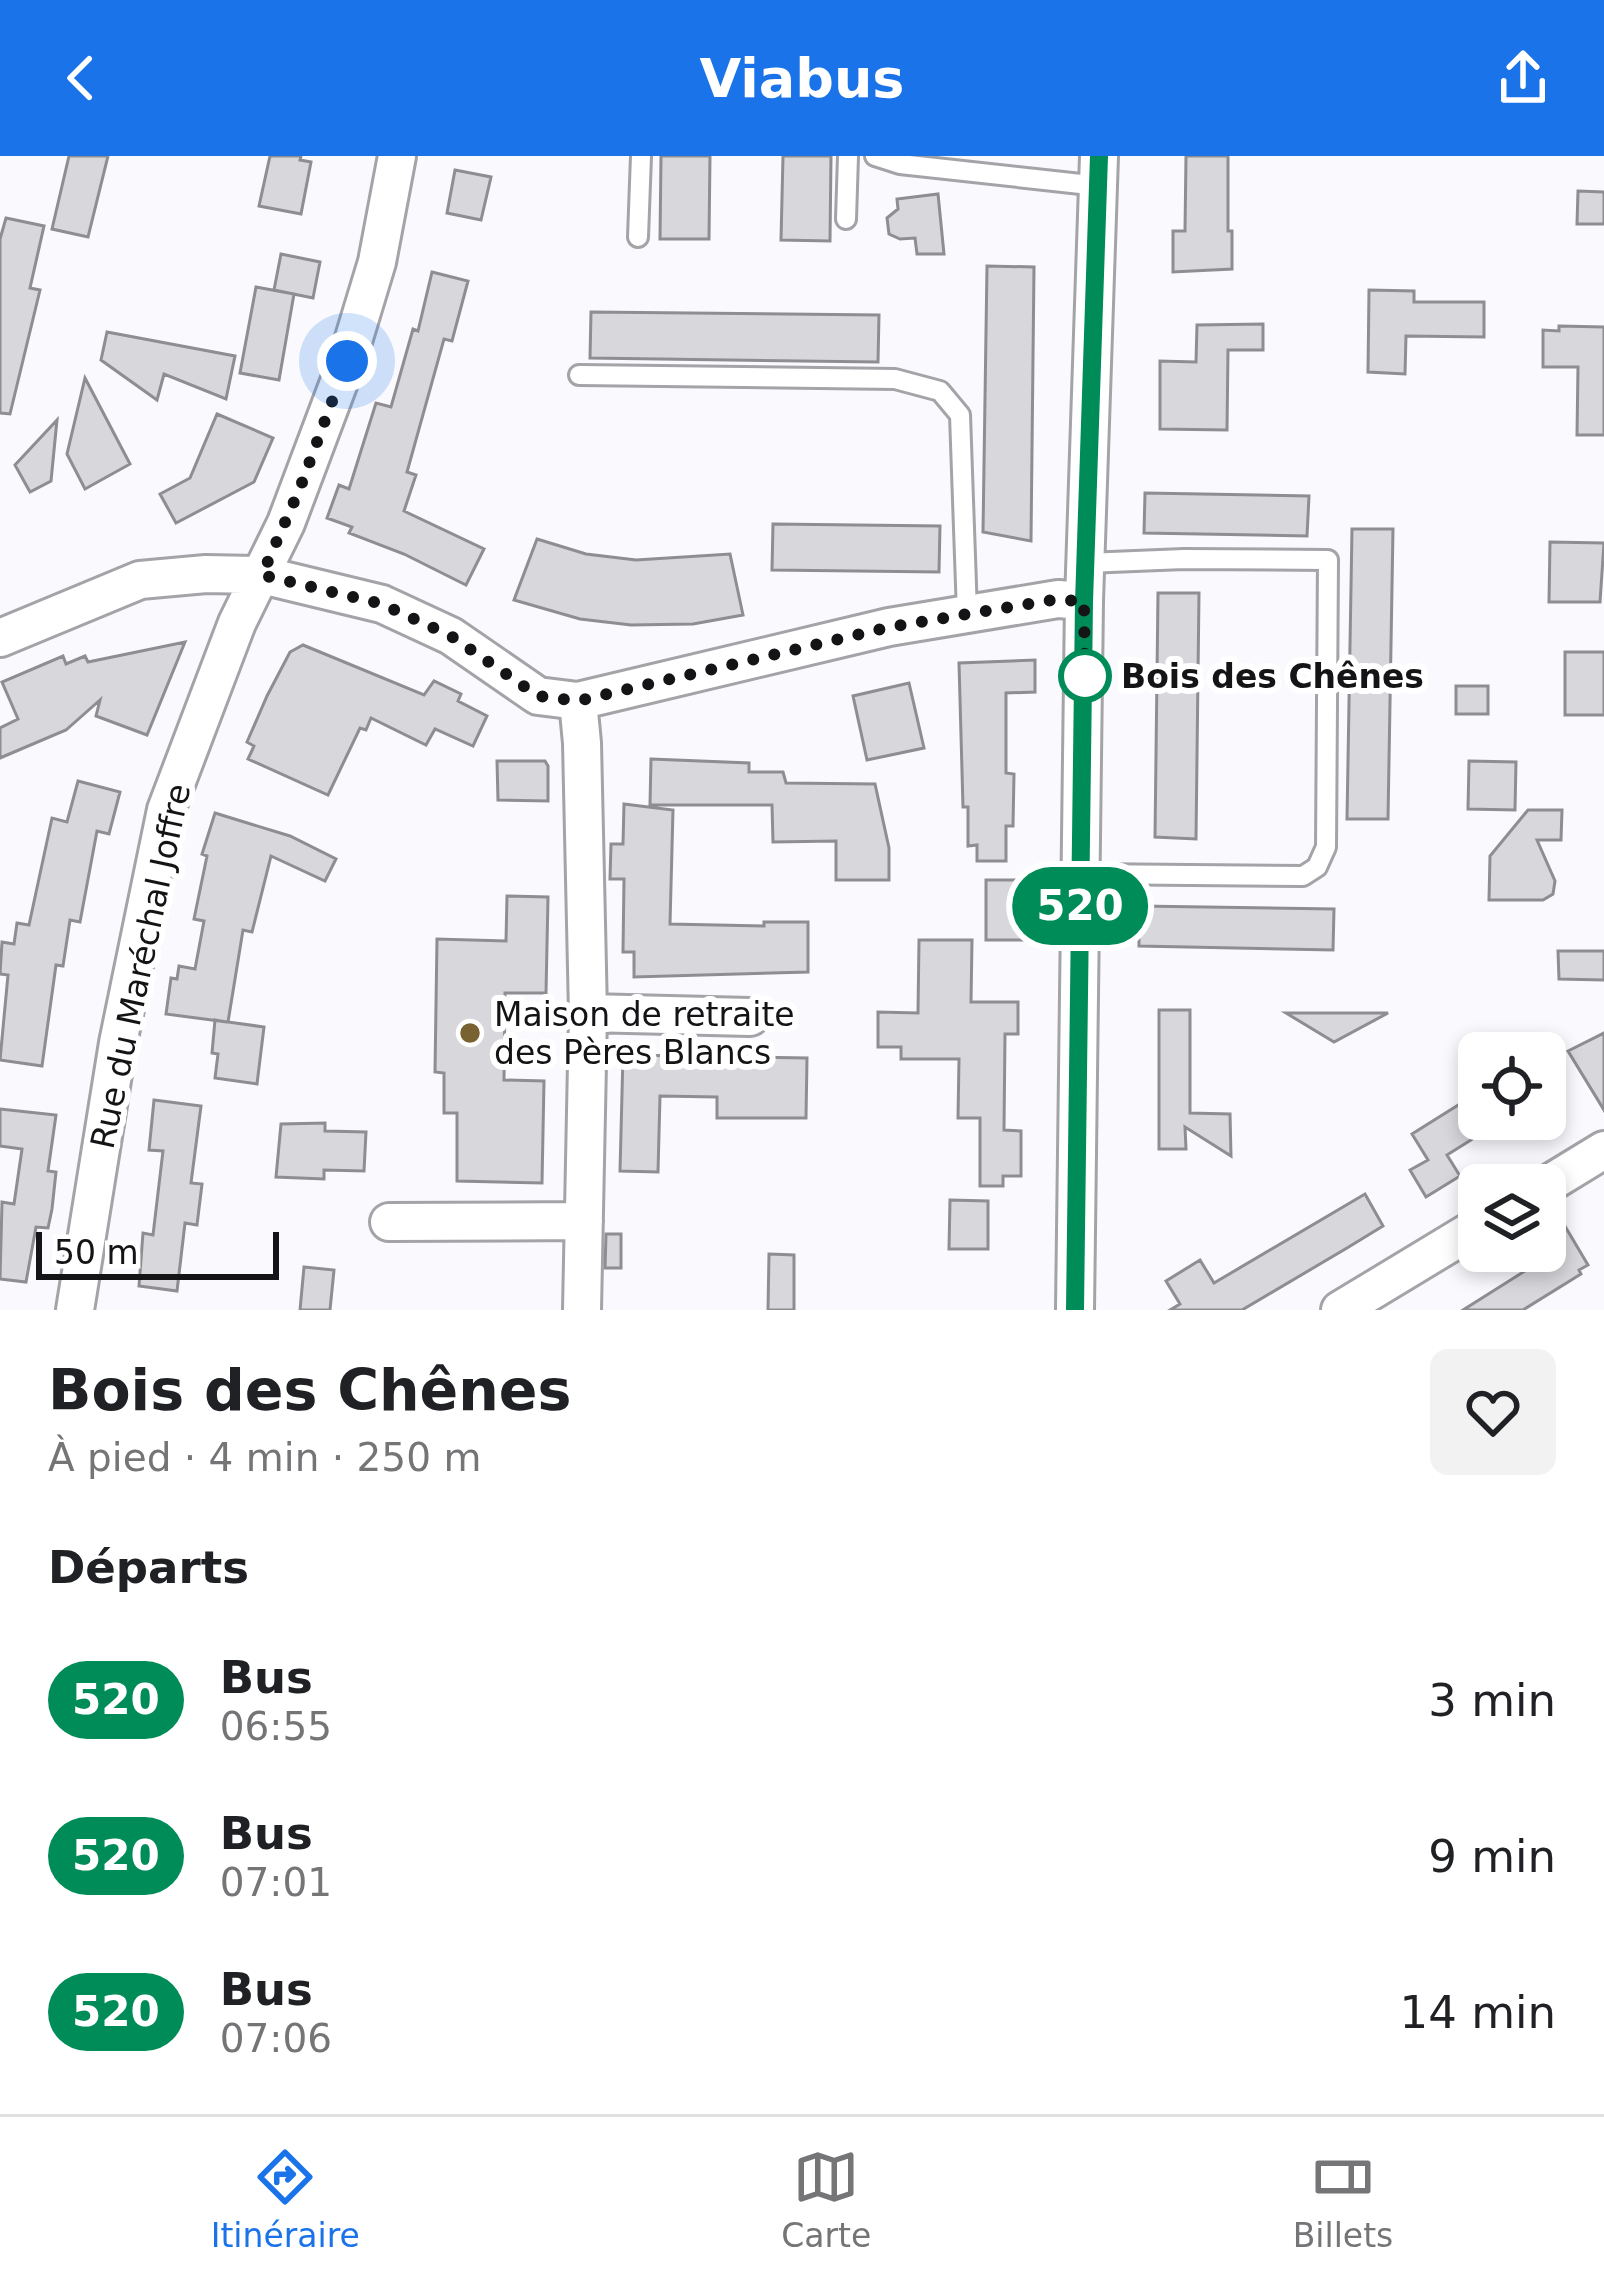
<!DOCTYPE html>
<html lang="fr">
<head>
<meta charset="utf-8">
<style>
	body { margin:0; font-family:"DejaVu Sans",sans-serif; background:#f2f2f2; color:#202124; height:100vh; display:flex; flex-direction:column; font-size:45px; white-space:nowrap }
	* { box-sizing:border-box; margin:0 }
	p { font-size:39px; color:#757577 }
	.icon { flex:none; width:66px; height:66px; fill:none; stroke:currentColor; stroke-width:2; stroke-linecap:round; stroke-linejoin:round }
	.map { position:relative; height:1154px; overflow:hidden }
	.details { display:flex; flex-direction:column; background:#fff; flex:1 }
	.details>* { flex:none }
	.badge { padding:0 24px; border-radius:39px; font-size:42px; line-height:78px }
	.buttons { position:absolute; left:1458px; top:876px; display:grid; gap:24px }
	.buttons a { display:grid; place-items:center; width:108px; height:108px; border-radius:18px; background:#fff; box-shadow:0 6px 18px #0003; font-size:60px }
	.scale { position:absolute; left:36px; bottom:30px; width:243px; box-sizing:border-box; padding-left:12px; border:6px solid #141416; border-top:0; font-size:33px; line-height:42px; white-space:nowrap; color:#141416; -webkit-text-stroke:9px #fff; paint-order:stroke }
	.you { position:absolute; width:60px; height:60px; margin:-30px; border:9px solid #fff; border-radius:50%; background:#1a73e8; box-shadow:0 0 0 18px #1a73e833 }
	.map>.badge { position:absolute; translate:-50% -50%; box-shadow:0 0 0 6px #fff }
	h2 { padding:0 48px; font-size:45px; line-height:108px }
	.round { display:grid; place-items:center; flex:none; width:126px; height:126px; border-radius:18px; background:#f2f2f2 }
	.headline { display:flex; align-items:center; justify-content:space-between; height:204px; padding:0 48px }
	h1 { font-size:57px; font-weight:700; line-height:90px }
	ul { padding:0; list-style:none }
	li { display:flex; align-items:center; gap:36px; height:156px; padding:0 48px }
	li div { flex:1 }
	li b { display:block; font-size:45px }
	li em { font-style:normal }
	li .badge { min-width:132px; font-weight:700; text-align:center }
	header { display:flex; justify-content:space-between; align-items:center; height:156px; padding:0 48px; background:#1a73e8; color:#fff; font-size:54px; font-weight:700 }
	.menu { display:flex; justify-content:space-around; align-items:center; height:168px; border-top:3px solid #e0e0e0; background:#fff; font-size:33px; color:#757577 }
	.menu a { display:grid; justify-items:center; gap:6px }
	.menu .selected { color:#1a73e8 }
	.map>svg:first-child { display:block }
</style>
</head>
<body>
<header><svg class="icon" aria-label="back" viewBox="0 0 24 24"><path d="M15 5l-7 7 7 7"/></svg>Viabus<svg class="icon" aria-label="share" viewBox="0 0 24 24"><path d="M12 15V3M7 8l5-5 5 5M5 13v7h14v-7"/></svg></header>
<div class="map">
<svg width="1604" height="1154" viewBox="0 0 1604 1154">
	<rect width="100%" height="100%" fill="#faf9fd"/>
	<path fill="#d8d7db" stroke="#8e8d91" stroke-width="3" d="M69,0H108L88,81L52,73Z
		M270,0H301L300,4L311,6L301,58L259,50Z
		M661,0H710L709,83H660Z
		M783,0H831L830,85L781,84Z
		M1186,0H1228V75H1232V113L1173,116V75H1185Z
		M455,14L491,21L481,64L447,57Z
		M1578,35L1604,36V68H1577Z
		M938,38L944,98H917L915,82L900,83L889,78L887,62L898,53L897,43Z
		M6,62L44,70L30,132L40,134L10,258L0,257V83Z
		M281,98L320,106L313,142L274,134Z
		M987,110L1034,111L1031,385L983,376Z
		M432,116L468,125L452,185L444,183L407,316L416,319L404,355L484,393L466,429L404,398L349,377L352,371L327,362L339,329L349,333L376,247L391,251L413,173L418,175Z
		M256,131L294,138L279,224L240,217Z
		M1369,134L1414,135V146H1484V181L1406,180L1405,218L1368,216Z
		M591,156L879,159L878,206L590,202Z
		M1263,168V194H1228L1227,274L1160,273V205L1196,206L1197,169Z
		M1559,170L1604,171V279H1577L1578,211H1543V174L1559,175Z
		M107,176L235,200L226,243L164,218L157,244L101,204Z
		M85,222L130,308L85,333L67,298Z
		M217,258L273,282L254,326L176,367L160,338L190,322Z
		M57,264L51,325L30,336L15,309Z
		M1145,337L1309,340L1307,380L1144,377Z
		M773,368L940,370L939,416L772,414Z
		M1352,373H1393L1388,663H1347Z
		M537,383L586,398L636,404L730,398L743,459L693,468L631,469L580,463L514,444Z
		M1550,386L1604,387L1600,446H1549Z
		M1158,437H1199L1196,683L1155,681Z
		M185,486L147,579L96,560L100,544L66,574L0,602V572L18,563L2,526L63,500L66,508L85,500L88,506Z
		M303,489L424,539L434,525L461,538L458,545L487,560L473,590L435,573L426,589L371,562L366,574L360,572L328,639L248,603L254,590L247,586L267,540L290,496Z
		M1565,496H1604V559H1565Z
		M1035,504V536L1006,537V617L1014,618L1013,670H1006V705H977V689L968,690V651H963L959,507Z
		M909,527L924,592L867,604L853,540Z
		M1456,530H1488V558H1456Z
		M651,603L749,607V616H783L786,627L875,628L889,692V724H836V685L773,686L772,649H650Z
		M497,605H545L548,610V645L498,644Z
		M1469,605L1516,606L1515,654L1468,653Z
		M78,625L120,636L109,678L97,675L80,766L70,764L63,810L56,809L42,910L0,904L8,819L0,818L2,786L14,788L17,767L29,769L52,662L67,666Z
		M624,648L673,654L670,768L764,770V766H808V816L634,821V796H623L624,723H610L611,688H623Z
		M1528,654H1562L1561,684H1537L1555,725L1553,738L1543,744H1489L1490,700Z
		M215,657L290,680L336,703L325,725L271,700L252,776L243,774L228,866L264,871L257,928L215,922L218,898L212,897L215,864L227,866L166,858L171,822L177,823L179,810L195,813L204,765L194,763L207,700L202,698Z
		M986,724H1030V784H986Z
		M507,740L548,741L546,837H505L504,924L544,925L542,1027L457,1025V957H444V917L435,916L437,783L506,785Z
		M1139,750L1334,753L1333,794L1139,790Z
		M919,784H972L971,846H1018V878H1005L1004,974L1021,975V1020H1003V1030H980V962H958L959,903H901V891H878V856L918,857Z
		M1558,795H1604V824L1559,823Z
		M1159,854H1190V957L1230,958L1231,1000L1185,971L1186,993H1159Z
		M1286,857H1388L1334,886Z
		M1604,877V954L1568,895Z
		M623,899L807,902L806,962H717V941L660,940L658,1016L620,1015Z
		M1479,936V979L1447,999L1460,1020L1426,1041L1410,1014L1428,1004L1412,978Z
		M154,944L201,950L191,1027L202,1028L197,1069L185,1067L177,1135L139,1130L143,1077L153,1079L163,995L149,994Z
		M0,953L56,959L48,1015L56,1016L52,1053L48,1072L36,1071L26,1126L0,1123L2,1046L14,1048L22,993L0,990Z
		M325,967V975L366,976L364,1015L324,1014V1023L276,1021L281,968Z
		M1365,1038L1383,1070L1347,1092L1242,1154H1170L1180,1148L1166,1125L1200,1104L1214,1127Z
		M950,1044L988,1045V1093H949Z
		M1553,1050L1588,1109L1579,1114L1581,1118L1523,1154H1463L1536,1108L1528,1095H1545V1052Z
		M606,1078H621V1112H605Z
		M769,1098L794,1099V1154H768Z
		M304,1111L334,1114L330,1154H300Z"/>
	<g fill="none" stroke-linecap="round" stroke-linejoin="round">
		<g stroke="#a4a3a7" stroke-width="24">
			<path id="service" d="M875,0L900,8L1099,30
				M846,63L848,0
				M638,81L641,0
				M579,219L895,223L940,235L960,259L967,457
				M1081,718L1303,720L1317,711L1326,691L1328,404L1184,403L1086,407"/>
		</g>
		<g stroke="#a4a3a7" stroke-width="42">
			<path id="minor" d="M0,482L140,424L206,418L262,419L382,448L451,480L538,540L578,545L889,471L1058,443L1084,445
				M578,545L582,587L588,857L582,1154
				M588,857L750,861
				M1545,1030L1604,994
				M389,1066L584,1065
				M75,1154L118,887L166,654L237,467L286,367L347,205L377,106L397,0
				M1075,1154L1084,445L1099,0
				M1340,1154L1479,1070"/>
		</g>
		<use href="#service" stroke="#fff" stroke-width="18"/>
		<use href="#minor" stroke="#fff" stroke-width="36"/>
	</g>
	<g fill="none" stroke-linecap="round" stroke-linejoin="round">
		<g stroke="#fff" stroke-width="27">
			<path id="line" d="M1075,1154L1084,446L1099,0"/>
		</g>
		<use href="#line" stroke="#008c59" stroke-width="18"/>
		<path stroke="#141416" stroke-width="12" stroke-dasharray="0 21.6" d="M347,205L300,332L262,419L382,448L451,480L538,540L578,545L890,471L1058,443L1084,446L1085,528V520"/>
	</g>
	<circle fill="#fff" stroke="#008c59" stroke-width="6" cx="1085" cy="520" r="24"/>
	<circle fill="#786232" stroke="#fff" stroke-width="4.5" cx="470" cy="877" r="12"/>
	<g text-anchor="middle" stroke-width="12" stroke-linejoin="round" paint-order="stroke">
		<g font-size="33" font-weight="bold" fill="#141416" stroke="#fff" text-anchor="start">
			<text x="1121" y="532">Bois des Chênes</text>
		</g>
		<g font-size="33" fill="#141416" stroke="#fff">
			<text transform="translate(140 810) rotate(-78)" y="12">Rue du Maréchal Joffre</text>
		</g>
		<g font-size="33" fill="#141416" stroke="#fff" text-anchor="start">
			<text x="494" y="870">Maison de retraite<tspan x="494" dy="38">des Pères Blancs</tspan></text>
		</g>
	</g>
</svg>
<div class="buttons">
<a><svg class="icon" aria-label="locate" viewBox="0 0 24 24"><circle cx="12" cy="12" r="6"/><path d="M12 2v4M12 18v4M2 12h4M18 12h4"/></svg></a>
<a><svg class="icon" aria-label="layers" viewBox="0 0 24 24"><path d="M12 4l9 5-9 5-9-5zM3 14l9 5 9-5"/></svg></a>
</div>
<div class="scale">50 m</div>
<div class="you" style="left:347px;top:205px"></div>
<b class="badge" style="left:1080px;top:750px;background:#008c59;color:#fff">520</b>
</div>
<section class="details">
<div class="headline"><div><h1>Bois des Chênes</h1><p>À pied · 4 min · 250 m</p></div><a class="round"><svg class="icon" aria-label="heart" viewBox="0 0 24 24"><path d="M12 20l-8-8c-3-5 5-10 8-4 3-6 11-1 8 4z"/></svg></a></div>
<h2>Départs</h2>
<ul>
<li><span class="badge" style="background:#008c59;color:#fff">520</span><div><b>Bus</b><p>06:55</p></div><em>3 min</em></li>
<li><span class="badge" style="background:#008c59;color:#fff">520</span><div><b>Bus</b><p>07:01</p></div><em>9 min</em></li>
<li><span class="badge" style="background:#008c59;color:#fff">520</span><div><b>Bus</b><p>07:06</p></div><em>14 min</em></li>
</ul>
</section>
<nav class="menu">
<a class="selected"><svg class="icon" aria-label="directions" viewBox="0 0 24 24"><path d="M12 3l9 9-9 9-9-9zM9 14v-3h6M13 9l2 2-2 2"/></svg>Itinéraire</a>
<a><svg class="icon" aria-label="map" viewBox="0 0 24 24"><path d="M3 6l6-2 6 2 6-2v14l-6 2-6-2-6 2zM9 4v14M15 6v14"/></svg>Carte</a>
<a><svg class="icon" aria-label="tickets" viewBox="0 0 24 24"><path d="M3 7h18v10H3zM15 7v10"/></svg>Billets</a>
</nav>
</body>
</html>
